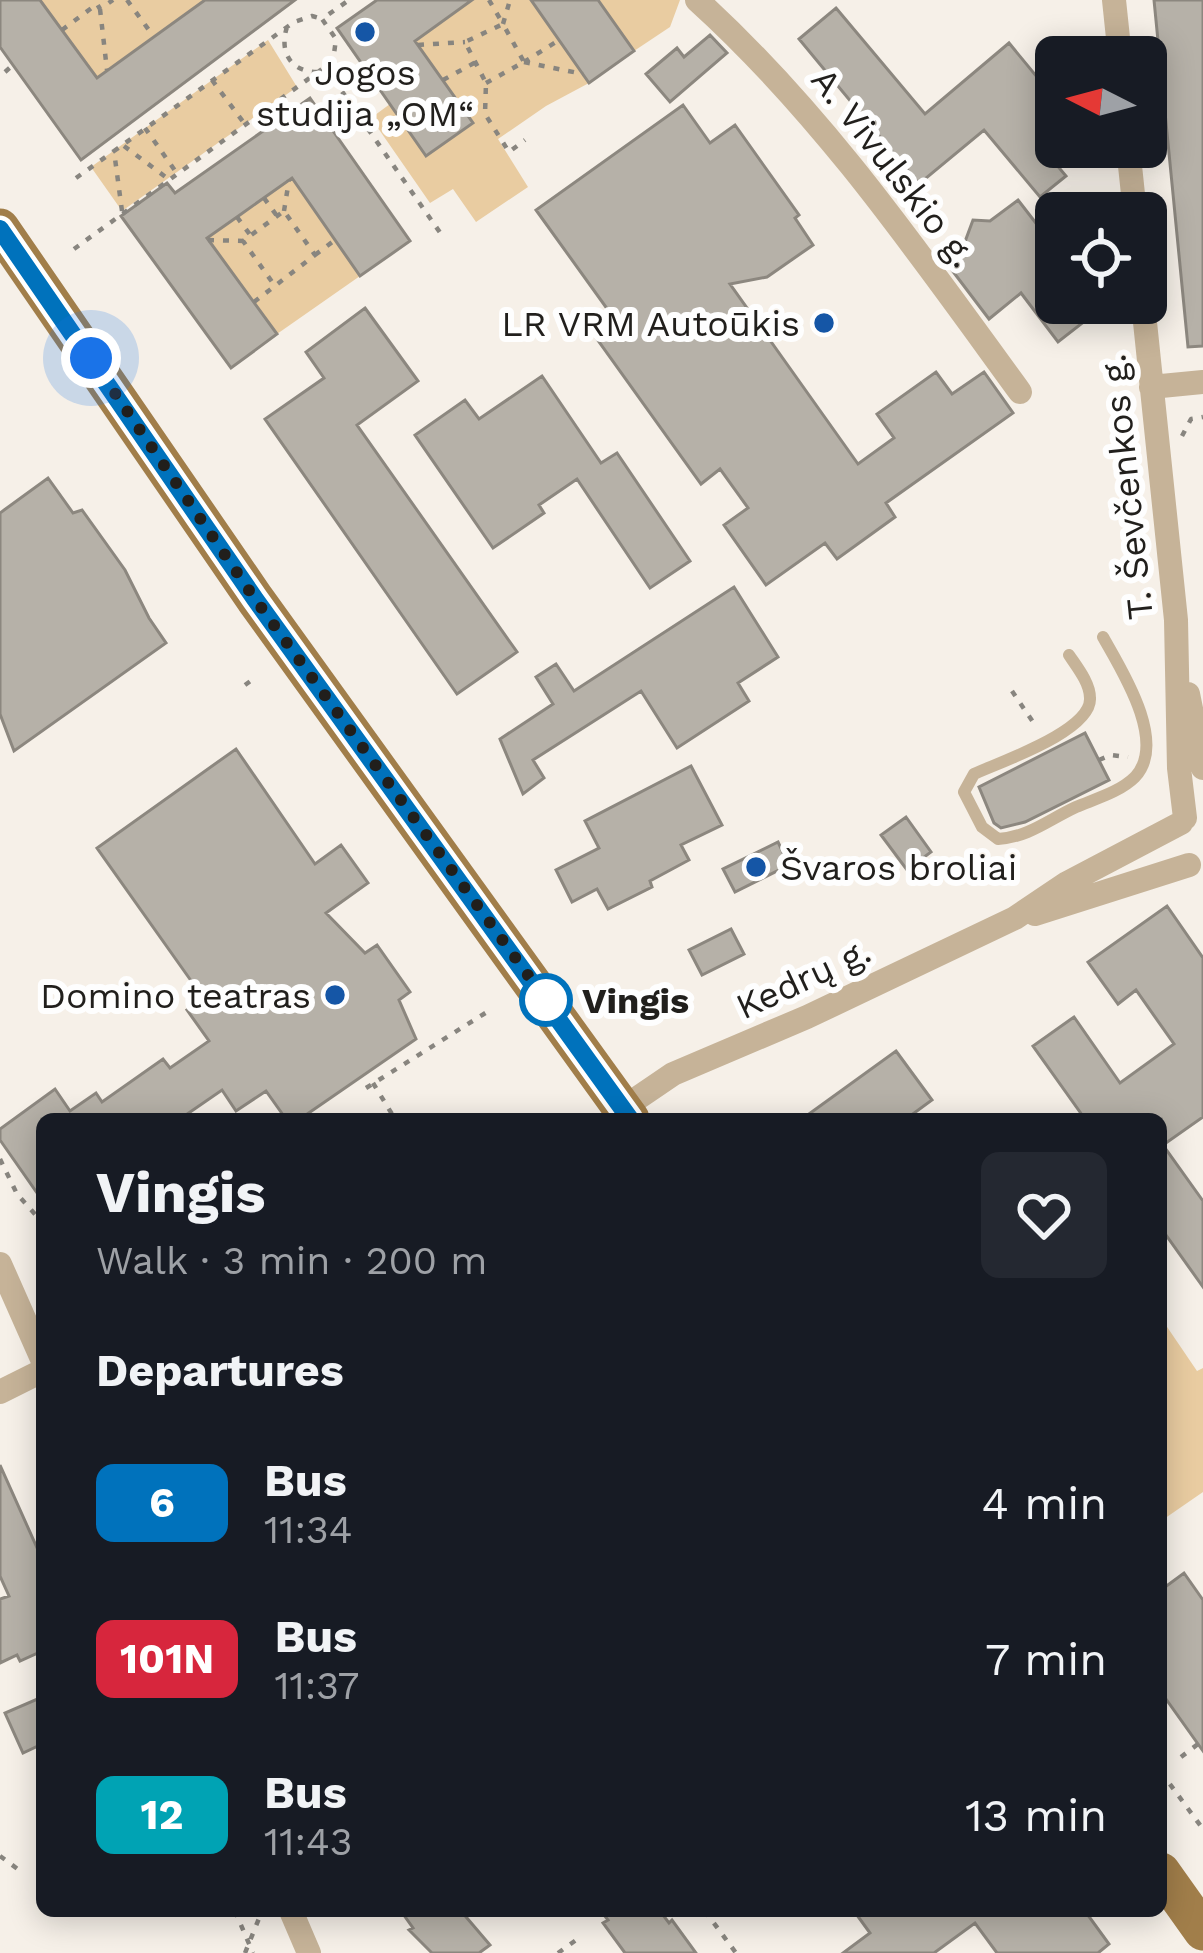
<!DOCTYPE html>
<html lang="en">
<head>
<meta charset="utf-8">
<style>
	body { margin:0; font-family:"Work Sans",sans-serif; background:#242831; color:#f1f3f6; height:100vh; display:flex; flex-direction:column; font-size:45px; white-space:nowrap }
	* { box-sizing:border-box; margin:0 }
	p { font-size:39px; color:#9ea1a6 }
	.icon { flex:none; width:66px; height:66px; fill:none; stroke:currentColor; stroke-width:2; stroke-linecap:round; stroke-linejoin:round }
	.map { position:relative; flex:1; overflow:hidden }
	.sheet { position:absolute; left:36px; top:1113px; width:1131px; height:804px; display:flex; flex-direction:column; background:#171b24; border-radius:18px; box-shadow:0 6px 30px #0003 }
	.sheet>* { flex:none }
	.badge { padding:0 24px; border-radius:18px; font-size:42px; line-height:78px }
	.needle { width:78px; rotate:276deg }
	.buttons { position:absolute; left:1035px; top:36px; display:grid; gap:24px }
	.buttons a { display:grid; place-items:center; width:132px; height:132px; border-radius:18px; background:#171b24; box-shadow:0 6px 30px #0003; font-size:60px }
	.you { position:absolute; width:60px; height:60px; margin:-30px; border:9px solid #fff; border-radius:50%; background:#1a73e8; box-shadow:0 0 0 18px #1a73e833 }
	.map>.badge { position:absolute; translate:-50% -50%; box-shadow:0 0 0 6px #fff }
	h2 { padding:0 60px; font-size:45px; line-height:108px }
	.round { display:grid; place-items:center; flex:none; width:126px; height:126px; border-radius:18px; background:#242831 }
	.head { display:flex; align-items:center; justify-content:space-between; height:204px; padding:0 60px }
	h1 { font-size:57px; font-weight:700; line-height:90px }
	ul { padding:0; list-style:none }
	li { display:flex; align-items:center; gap:36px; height:156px; padding:0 60px }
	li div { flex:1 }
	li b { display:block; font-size:45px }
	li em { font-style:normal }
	li .badge { min-width:132px; font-weight:700; text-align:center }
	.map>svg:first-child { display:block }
</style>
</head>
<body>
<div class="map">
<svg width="1203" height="1953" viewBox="0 0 1203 1953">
	<rect width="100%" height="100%" fill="#f6f0e8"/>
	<path fill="#e9cca1" d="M40,0H204L96,78Z
		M472,0H531L589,83L546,106L498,139L528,187L476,222L453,189L430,203L371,118L390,104L472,122L415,41Z
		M598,0H680L670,27L634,51Z
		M268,40L297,87L122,211L91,167Z
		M292,178L360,276L277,334L207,238Z
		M1161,1318L1197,1371L1203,1368V1492L1161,1521Z"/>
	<path fill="#b6b1a8" stroke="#8c877f" stroke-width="3" d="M0,0H40L97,78L205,0H295L81,160L0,47Z
		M377,0H472L415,41L473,123L426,156L337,28Z
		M531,0H598L634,51L589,83Z
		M1154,0H1203V346L1188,347Z
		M836,8L925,114L1009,43L1056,100V118L1044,129L1065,154L1055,163L1066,176L1040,197L984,130L919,184L799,39Z
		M710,35L727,53L670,102L646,74L677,48L684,57Z
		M310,98L410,241L360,276L292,178L237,217L207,238L277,334L231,368L121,216L167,183L175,193Z
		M683,105L710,143L735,125L799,215L795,218L813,245L767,277L730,284L858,464L894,438L877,414L936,372L952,394L984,372L1013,413L886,503L895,517L837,559L825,543L766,585L724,525L748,508L720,469L701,484L587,325L608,310L536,210Z
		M1018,200L1056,249V303H1079L1090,317L1058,342L1021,293L989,319L945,261L963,247L973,220L990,221Z
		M365,308L418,381L357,425L517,652L457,694L265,419L324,378L306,352Z
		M542,376L601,463L617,453L690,561L650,588L577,479L539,505L544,513L493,548L415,435L465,400L479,419Z
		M48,478L73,513L82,510L125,570L149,618L166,643L14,751L0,714V513Z
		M734,587L778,657L738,683L749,701L677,748L641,691L533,760L544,778L523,794L500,739L553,704L536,677L556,664L574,691Z
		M1085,733L1109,780L1025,822L1001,828L994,823L979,787Z
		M236,749L315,864L341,845L368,883L326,913L365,953L377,945L410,992L399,1000L416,1039L300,1119H286L266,1091L236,1111L222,1090L180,1119H42V1200L0,1140V1129L55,1089L70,1111L96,1093L102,1102L163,1059L170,1068L209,1041L187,1010L204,999L97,848Z
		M691,766L722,825L681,845L689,860L650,881L652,887L608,909L597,889L572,902L556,870L599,848L585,821Z
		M906,817L931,852L907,870L881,835Z
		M778,842L789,865L735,892L723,869Z
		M1167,906L1203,958V1117L1163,1145L1203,1201V1287L1161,1228V1119H1085L1033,1046L1074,1017L1120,1083L1174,1044L1136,990L1118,1004L1088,962Z
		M731,929L744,954L702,975L689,950Z
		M896,1051L932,1100L906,1119H802Z
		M0,1465L42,1559V1651L20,1661L17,1655L0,1663V1599L9,1596L0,1576Z
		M1184,1573L1203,1600V1751L1161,1692V1590Z
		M42,1697V1744L23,1753L5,1713Z
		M401,1911H461L490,1945L479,1953H432L409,1930L413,1928Z
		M601,1911H660L669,1923L672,1920L696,1953H625L603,1923L608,1920Z
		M854,1911H1085L1109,1944L1098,1953H997L975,1923L934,1953H843L870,1933Z"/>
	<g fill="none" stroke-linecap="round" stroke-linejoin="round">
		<path stroke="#88857f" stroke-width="4.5" stroke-dasharray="6 9" stroke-linecap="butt" d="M127,0L154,37
			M489,0L503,24
			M100,9L107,70
			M503,24L510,0
			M287,27C279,51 290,72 317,72
			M62,30L97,4L100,9L113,0
			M418,45L465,42
			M524,62L583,74
			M524,62L559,40
			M325,67L441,234
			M5,72L13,65
			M212,80L244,123
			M443,80L476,62
			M486,83L524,62L503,24L465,42L486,83L485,114L509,152L525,140
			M145,128L176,172
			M124,146L167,178
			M76,178L114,151
			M264,198L277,216
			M122,211L114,151L294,22L312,16L322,19
			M284,211L289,180
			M237,217L251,236
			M208,240L243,241
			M74,249L333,61L336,39L322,19L349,0
			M315,255L335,240
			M254,302L315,255L284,211L243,241L275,286
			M1182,436L1191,419L1203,417
			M245,685L256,677
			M1012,691L1035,725
			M1099,760L1111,755L1128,757
			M373,1083L395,1119
			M366,1088L487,1012
			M0,1159L17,1194L42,1222
			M1181,1757L1198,1744
			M1161,1772L1203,1829
			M0,1856L19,1870
			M235,1911L253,1953
			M705,1911L736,1953
			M245,1953L262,1911
			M558,1953L579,1938"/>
		<path stroke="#c6b398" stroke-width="12" d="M1069,655C1077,667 1090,683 1090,698C1092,731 1000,762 974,774L964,792L982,827L998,839C1029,837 1048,820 1076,807C1095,799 1120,792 1135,777C1168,742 1121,669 1103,637"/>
		<path stroke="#c6b398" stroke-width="24" d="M697,0C823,114 920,255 1020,392
			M1114,0L1120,57
			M1128,147L1135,213
			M1143,303L1176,620L1179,768L1185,818
			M1151,387L1203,382
			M1188,694L1203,768
			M1035,914L1189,865
			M623,1108L673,1074L807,1017L1015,918L1067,883L1181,823
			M0,1264L42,1359
			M0,1392L42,1371
			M291,1911L309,1953"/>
		<path stroke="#a17e4a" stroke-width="39" d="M0,228L255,599L630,1119
			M1161,1872L1203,1931"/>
	</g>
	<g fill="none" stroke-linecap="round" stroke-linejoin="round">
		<g stroke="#fff" stroke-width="27">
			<path id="line" d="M0,229L255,599L630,1119"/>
		</g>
		<use href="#line" stroke="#0072bc" stroke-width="18"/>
		<path stroke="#211f1c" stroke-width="12" stroke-dasharray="0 21.6" d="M91,358L255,599L546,1000"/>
	</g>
	<g fill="#1556a6" stroke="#fefefe" stroke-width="4.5">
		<circle cx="365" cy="32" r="12"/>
		<circle cx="824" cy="323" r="12"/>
		<circle cx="756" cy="867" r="12"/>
		<circle cx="335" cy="995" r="12"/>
	</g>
	<circle fill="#fff" stroke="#0072bc" stroke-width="6" cx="546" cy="1000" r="24"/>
	<g text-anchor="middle" stroke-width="12" stroke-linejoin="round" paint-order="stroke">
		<g font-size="36" fill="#211f1c" stroke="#fefefe" text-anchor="end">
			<text x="365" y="85" text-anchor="middle">Jogos<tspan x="365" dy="41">studija „OM“</tspan></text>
			<text x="800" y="336">LR VRM Autoūkis</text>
			<text x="780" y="880" text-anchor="start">Švaros broliai</text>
			<text x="311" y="1008">Domino teatras</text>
		</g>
		<g font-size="36" fill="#211f1c" stroke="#fefefe">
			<text transform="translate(894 167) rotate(52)" y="13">A. Vivulskio g.</text>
			<text transform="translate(1126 487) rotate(-96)" y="13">T. Ševčenkos g.</text>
			<text transform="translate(803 978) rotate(-25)" y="13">Kedrų g.</text>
		</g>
		<g font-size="36" font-weight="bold" fill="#211f1c" stroke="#fefefe" text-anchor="start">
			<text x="582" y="1013">Vingis</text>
		</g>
	</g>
</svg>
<div class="buttons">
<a><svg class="needle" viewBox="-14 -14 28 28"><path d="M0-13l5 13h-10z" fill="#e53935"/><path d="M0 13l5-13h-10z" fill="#9ea1a6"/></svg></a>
<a><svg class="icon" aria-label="locate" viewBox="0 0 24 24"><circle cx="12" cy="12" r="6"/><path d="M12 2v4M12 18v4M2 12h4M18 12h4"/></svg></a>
</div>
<div class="you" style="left:91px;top:358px"></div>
<section class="sheet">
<div class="head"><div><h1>Vingis</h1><p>Walk · 3 min · 200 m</p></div><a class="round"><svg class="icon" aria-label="heart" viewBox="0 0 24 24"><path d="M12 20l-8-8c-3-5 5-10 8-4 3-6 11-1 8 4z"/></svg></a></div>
<h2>Departures</h2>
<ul>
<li><span class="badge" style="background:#0072bc;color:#fff">6</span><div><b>Bus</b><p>11:34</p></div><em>4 min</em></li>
<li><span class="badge" style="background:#d7263d;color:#fff">101N</span><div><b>Bus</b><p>11:37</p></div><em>7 min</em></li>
<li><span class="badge" style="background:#00a3b4;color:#fff">12</span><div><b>Bus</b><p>11:43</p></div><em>13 min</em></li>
</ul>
</section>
</div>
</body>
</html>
